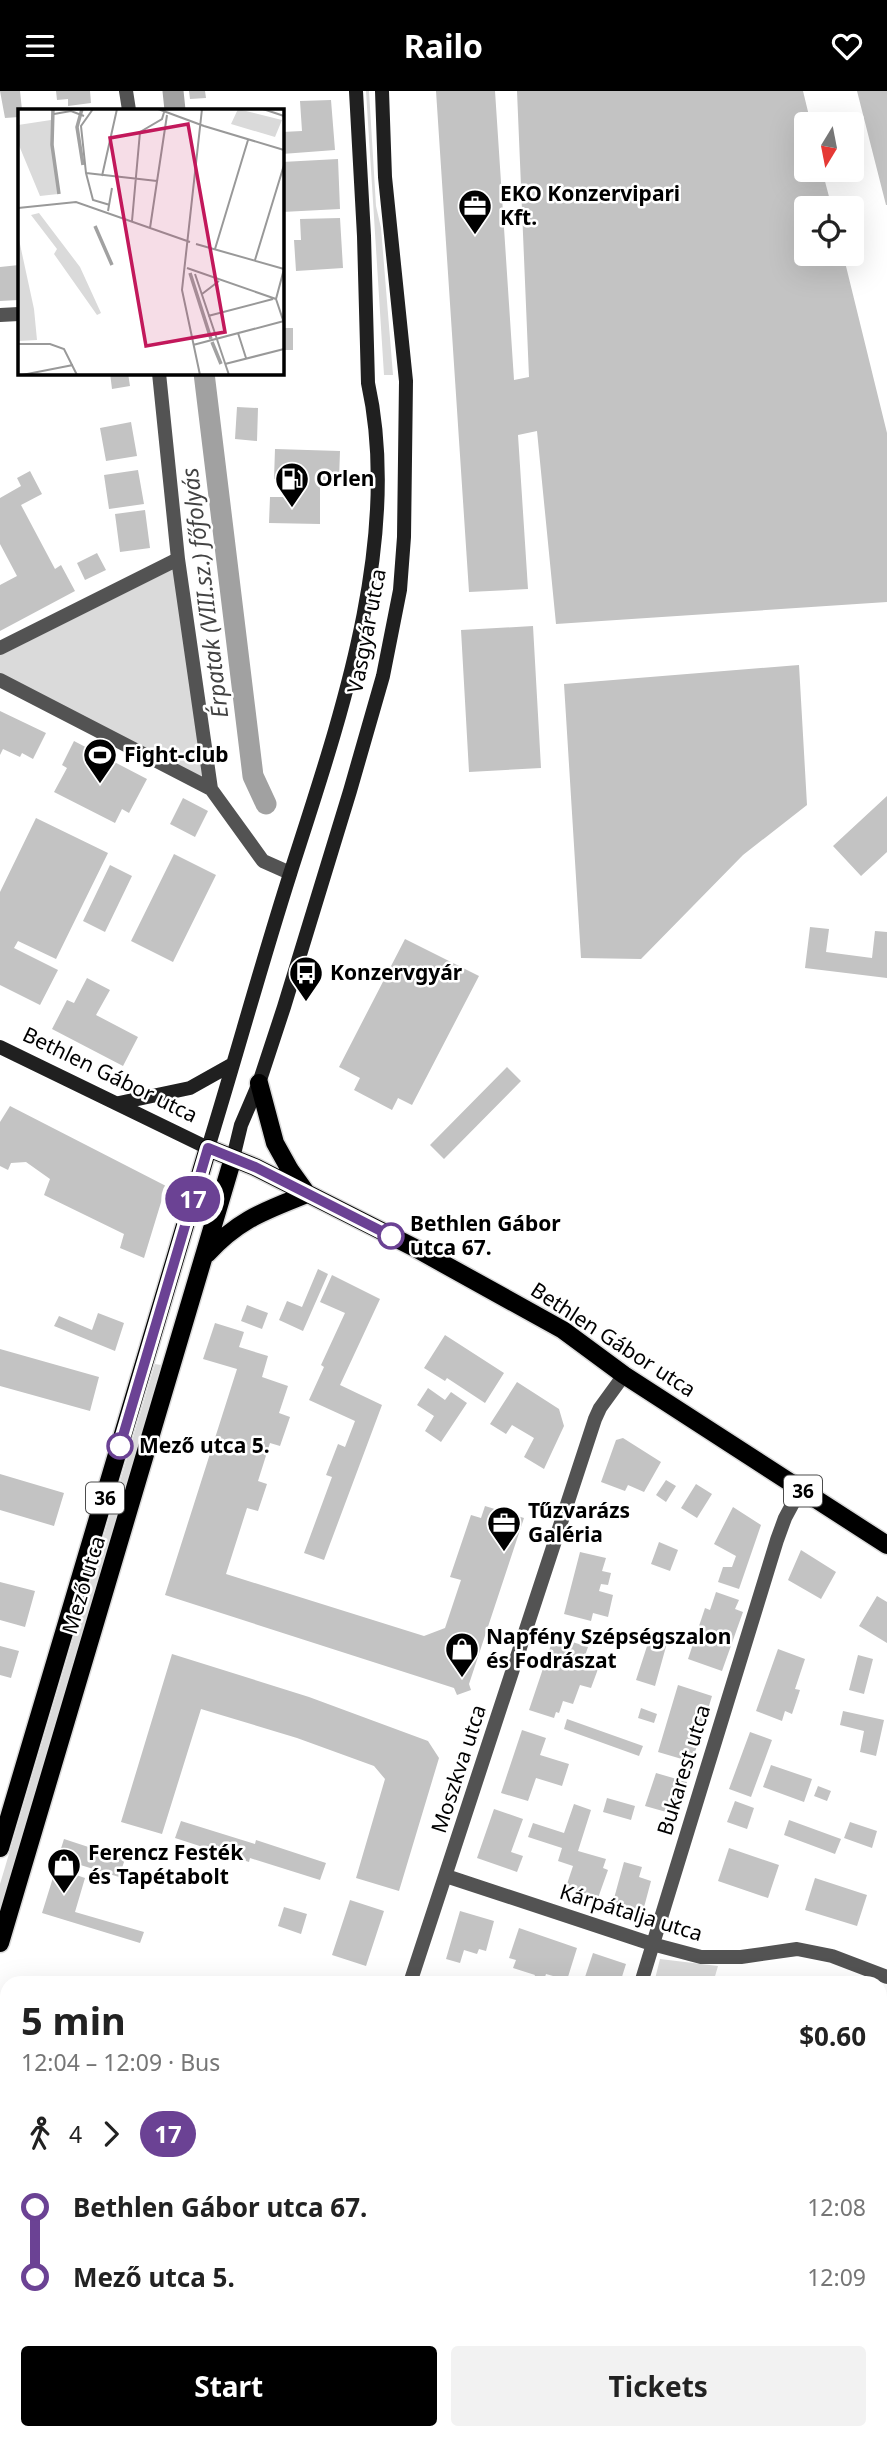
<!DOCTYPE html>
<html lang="en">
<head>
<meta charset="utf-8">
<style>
	body { margin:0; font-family:"Noto Sans",sans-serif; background:#f2f2f2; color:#222; height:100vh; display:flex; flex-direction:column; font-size:26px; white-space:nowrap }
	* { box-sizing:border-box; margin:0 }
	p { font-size:23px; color:#767676 }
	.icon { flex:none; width:38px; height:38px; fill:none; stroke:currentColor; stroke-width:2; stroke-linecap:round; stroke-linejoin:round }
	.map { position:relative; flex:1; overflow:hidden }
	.details { position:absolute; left:0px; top:1885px; width:887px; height:464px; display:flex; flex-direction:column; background:#fff; border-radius:21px 21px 0 0; box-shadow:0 7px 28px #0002 }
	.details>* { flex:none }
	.badge { padding:0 14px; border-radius:23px; font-size:24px; line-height:46px }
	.needle { width:46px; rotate:190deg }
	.buttons { position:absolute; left:794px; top:21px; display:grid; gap:14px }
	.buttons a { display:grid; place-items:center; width:70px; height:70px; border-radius:7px; background:#fff; box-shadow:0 7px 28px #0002; font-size:35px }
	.map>.badge { position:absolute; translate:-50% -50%; box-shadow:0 0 0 4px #fff }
	.legs { display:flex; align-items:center; gap:10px; height:77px; padding:0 21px; font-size:23px }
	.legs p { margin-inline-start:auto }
	.summary { display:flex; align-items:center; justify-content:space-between; height:119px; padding:0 21px }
	h1 { font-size:38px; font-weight:700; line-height:52px }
	.cta { display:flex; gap:14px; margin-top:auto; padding:14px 21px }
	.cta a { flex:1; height:80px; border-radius:7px; background:#000; color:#fff; font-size:28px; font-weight:700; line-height:80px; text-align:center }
	.cta a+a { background:#f2f2f2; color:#222 }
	ul { padding:0 21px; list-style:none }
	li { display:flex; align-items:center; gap:24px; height:70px; font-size:26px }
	li i { display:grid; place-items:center; width:10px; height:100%; margin:0 9px; background:currentColor }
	li i::after { content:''; width:18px; height:18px; margin:-9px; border:5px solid; border-radius:50%; background:#fff }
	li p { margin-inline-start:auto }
	li:first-child i { background:linear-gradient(#0000 50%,currentColor 0) }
	li:last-child i { background:linear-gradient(currentColor 50%,#0000 0) }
	header { display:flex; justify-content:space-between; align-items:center; height:91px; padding:0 21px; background:#000; color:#fff; font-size:32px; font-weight:700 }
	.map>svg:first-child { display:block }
</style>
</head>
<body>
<header><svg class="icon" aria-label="menu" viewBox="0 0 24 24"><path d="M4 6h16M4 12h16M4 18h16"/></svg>Railo<svg class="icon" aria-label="heart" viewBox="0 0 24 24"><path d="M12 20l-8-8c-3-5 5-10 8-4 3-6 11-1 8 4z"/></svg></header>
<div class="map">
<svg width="887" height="2347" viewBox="0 0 887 2347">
	<rect width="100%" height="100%" fill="#fff"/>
	<path fill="#dadada" d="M366,0H369L376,115L381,137L393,284H384Z
		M178,468L211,698L0,589V557Z
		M155,1273L161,1274L0,1823V1793Z
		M660,1868L718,1875L713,1892H654Z"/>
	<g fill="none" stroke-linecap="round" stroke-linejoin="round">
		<path stroke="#a1a1a1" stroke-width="21" d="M173,0L175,19
			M204,282L253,685L266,713"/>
	</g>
	<path fill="#c3c3c3" d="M0,0H20L22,19H19V26L5,27Z
		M56,0H90L91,12L68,15V8L57,9Z
		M189,0H205L206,7L190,8Z
		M436,0H495L514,289L529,286L517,0H803L811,33H807V79H822L832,117H807V163H843L887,342V511L556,533L537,340L518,344L528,498L469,501Z
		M857,0H887V114H886Z
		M331,9L335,59L282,63V41L302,40L300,10Z
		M338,68L340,118L282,121V71Z
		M340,127L343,177L296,180L294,149H301L300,128Z
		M19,174V209L0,210V176Z
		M282,237H293V259H282Z
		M110,282H128L130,295L112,298Z
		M237,316L258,317L257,350L235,348Z
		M131,331L137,365L106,370L100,337Z
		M275,358L340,360L339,389H320V433L269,432L270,406H285L286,387L274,388Z
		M138,379L144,413L109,418L104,384Z
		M30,380L42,403L21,414L55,478L61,474L75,500L0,540V494L17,485L0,453V407L21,395L17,387Z
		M145,419L150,457L120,461L115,423Z
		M97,462L106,479L85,489L77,472Z
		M533,535L541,677L469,681L461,539Z
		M799,574L807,714L743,764L641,868L581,867L564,593Z
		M0,620L46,642L33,668L22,662L20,666L3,658L0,664Z
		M74,650L147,688L129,722L122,718L115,732L54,701L67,677L62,674Z
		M887,705V761L861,785L833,755Z
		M183,707L208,720L195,746L170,733Z
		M36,727L108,762L56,868L18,850L14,857L58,879L40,914L0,894V801Z
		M174,763L216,784L173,871L131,850Z
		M110,774L132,785L105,841L83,830Z
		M810,836L829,838L826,861L872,867L875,840L887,841V887L805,877Z
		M405,848L479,885L412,1014L398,1007L392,1019L354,999L360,987L339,976Z
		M87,887L110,899L96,924L138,946L123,975L52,938L67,909L74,912Z
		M507,976L521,990L444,1068L430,1054Z
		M10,1015L166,1095L144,1167L120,1157L124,1143L44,1104L50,1088L26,1071L11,1072L8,1079L0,1075V1031Z
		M318,1178L328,1183L303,1240L279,1229L287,1210L302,1216Z
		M332,1184L380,1208L340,1294L382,1314L324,1469L304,1462L332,1386L326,1384L338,1353L345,1356L355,1330L309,1309L324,1276L321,1274L345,1222L320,1211Z
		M247,1214L268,1222L262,1238L241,1230Z
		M98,1222L124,1232L115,1260L54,1235L59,1225L92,1239Z
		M215,1232L244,1241L239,1256L268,1265L262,1286L288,1295L279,1322L290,1326L280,1355L270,1352L258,1390L267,1393L258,1420L247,1417L226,1483L424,1545L445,1537L461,1489L450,1486L471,1424L481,1427L485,1415L524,1427L469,1593L471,1599L457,1604L454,1597L165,1504L237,1278L203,1268Z
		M445,1244L504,1282L485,1312L447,1287L445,1290L424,1277Z
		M0,1258L99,1286L90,1320L0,1295Z
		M517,1291L559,1318L564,1335L544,1378L524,1366L534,1347L512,1334L506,1343L490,1333Z
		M428,1297L445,1309L451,1301L467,1312L441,1351L425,1340L434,1325L417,1314Z
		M623,1347L661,1371L644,1401L628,1394L625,1400L601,1391L616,1349Z
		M0,1383L64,1402L54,1435L0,1419Z
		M666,1389L676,1395L666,1411L656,1404Z
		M696,1393L712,1403L697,1427L681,1417Z
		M733,1416L761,1434L739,1498L718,1491L723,1476H732L736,1465L714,1453Z
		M659,1451L678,1459L670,1480L651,1473Z
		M801,1459L836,1481L821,1508L788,1489Z
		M580,1461L606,1467L602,1480L611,1482L608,1494L601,1493L599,1500L613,1504L608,1526L593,1522L591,1530L564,1523Z
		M0,1491L35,1500L25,1536L0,1529Z
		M716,1501L739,1509L735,1518L743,1521L722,1580L688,1568L705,1517L710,1519Z
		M877,1505L887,1511V1552L859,1535Z
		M554,1545L588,1556L582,1573L598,1578L591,1597L580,1594L573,1613L563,1610L559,1622L556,1621L554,1627L529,1619Z
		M650,1546L667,1552L655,1595L636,1589Z
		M0,1555L19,1560L11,1587L0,1584Z
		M778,1558L805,1568L795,1598L800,1599L792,1623L785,1620L782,1630L756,1620Z
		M172,1563L309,1606L428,1650L439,1667L399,1800L356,1787L385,1688L374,1675L297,1647L201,1618L162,1743L121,1731Z
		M858,1564L873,1568L864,1603L849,1599Z
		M678,1594L712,1605L692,1671L658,1661Z
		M641,1617L657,1623L654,1632L638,1627Z
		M843,1620L884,1629L876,1665L860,1661L864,1640L840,1634Z
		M567,1628L643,1655L639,1665L564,1638Z
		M522,1639L546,1647L540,1664L569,1673L562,1695L536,1687L528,1710L501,1702Z
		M750,1641L772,1649L751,1706L729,1698Z
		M771,1674L812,1688L804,1711L763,1696Z
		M656,1682L687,1691L677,1724L645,1715Z
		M818,1695L831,1700L827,1710L814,1705Z
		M607,1707L635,1715L631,1729L603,1721Z
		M735,1710L754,1717L747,1738L727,1731Z
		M574,1713L591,1719L578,1760L606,1768L603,1777L608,1779L598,1807L566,1796L573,1775L558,1770L562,1757L528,1746L533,1732L564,1742Z
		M494,1718L523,1728L511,1761L523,1765L517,1781L477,1767Z
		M789,1729L841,1748L835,1763L784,1744Z
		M181,1730L255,1753L256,1749L326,1772L320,1789L250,1767L249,1771L175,1747Z
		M850,1731L877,1740L872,1757L844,1747Z
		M64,1748L125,1768L119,1786L58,1767Z
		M729,1757L779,1774L768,1807L718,1790Z
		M624,1771L642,1776L639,1786L651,1790L643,1820L613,1811Z
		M56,1777L85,1787L75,1821L144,1841L140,1852L42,1822Z
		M815,1787L867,1804L857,1835L805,1819Z
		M350,1809L384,1820L366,1875L332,1864Z
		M284,1816L307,1823L301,1843L278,1835Z
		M460,1820L494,1830L486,1860L479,1858L477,1863L464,1859L460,1872L446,1868Z
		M519,1837L577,1857L567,1889L546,1883L543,1892H532L535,1884L513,1877L516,1869L509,1867Z
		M593,1862L626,1873L620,1892H583Z
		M887,1938V1976L880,1992V1954Z
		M0,2178L7,2180V2310L0,2308Z
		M880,2207L887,2209V2241L880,2257Z
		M101,2342H159L157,2347H116Z
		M284,2342H318L317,2346L308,2343L307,2347H282Z
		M398,2342H421L423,2347H400Z"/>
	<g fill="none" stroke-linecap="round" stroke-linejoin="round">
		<g stroke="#dbdbdb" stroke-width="21">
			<path id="primary" d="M259,992L275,1052L290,1079L305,1100
				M207,1163C239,1128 265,1120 307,1103
				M0,1757L208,1057L255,1076L415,1157L563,1239L624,1284L887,1454
				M0,1852L233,1067"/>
		</g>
		<path stroke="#535353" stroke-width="14" d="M126,0L129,19
			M0,224L19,223
			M159,282L178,468L211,698
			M0,557L178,468
			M0,589L211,698L263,770L290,782
			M446,1785L652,1853L701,1866H741L797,1858L832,1865L887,1886
			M410,1892L595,1328L600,1317L624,1284
			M641,1892L777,1449L785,1427L800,1399
			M258,2347L260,2342
			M539,2347V2342
			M881,2347L887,2333"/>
		<path stroke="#202020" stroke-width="14" d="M0,956L208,1057C236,966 261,874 290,783C338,633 403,451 368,292L364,145L356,0
			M119,1012L190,997L231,974
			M233,1067L241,1034L259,992L284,916L350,700L383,585L400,499L404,446L406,290L385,86L382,0"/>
		<use href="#primary" stroke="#000" stroke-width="18"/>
	</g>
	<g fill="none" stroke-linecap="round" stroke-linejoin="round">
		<g stroke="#fff" stroke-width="16">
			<path id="line-1" d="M120,1355L208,1057L255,1076L391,1145"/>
		</g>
		<use href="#line-1" stroke="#6b4294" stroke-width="10"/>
	</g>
	<defs>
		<g id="office-pin" transform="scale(1.75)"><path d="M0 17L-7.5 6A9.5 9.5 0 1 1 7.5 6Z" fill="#000" stroke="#fff"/><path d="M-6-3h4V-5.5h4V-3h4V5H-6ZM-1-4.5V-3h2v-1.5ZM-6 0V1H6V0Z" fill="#fff"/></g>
		<g id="fuel-pin" transform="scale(1.75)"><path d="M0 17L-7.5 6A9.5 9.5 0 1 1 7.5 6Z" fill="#000" stroke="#fff"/><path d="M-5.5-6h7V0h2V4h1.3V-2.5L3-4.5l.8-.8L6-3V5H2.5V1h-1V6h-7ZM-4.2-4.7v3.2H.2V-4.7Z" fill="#fff"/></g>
		<g id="stadium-pin" transform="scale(1.75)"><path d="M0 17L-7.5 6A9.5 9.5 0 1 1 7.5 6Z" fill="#000" stroke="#fff"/><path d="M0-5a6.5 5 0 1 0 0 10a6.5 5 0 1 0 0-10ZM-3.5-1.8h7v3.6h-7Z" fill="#fff"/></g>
		<g id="bus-pin" transform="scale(1.75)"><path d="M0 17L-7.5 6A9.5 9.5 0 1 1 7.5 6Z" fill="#000" stroke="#fff"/><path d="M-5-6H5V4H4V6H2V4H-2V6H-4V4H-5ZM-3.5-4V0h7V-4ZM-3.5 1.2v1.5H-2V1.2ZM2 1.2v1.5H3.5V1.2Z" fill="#fff"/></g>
		<g id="shop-pin" transform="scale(1.75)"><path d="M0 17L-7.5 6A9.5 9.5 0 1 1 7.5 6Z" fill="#000" stroke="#fff"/><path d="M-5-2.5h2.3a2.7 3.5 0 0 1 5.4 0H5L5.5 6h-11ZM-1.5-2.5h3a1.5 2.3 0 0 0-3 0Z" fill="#fff"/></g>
	</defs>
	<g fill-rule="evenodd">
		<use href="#office-pin" x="475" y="115"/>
		<use href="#fuel-pin" x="292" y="388"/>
		<use href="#stadium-pin" x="100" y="664"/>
		<use href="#bus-pin" x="306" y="882"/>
		<use href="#office-pin" x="504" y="1432"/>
		<use href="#shop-pin" x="462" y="1558"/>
		<use href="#shop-pin" x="64" y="1774"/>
	</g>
	<g fill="#fff" stroke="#6b4294" stroke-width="3.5">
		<circle cx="391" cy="1145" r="12"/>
		<circle cx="120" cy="1355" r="12"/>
	</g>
	<g text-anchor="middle" stroke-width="5" stroke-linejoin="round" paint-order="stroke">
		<g fill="#fff" stroke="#4c4c4c" stroke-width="2">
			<rect x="784" y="1384.5" width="38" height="31" rx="5"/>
			<rect x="86" y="1391.5" width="38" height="31" rx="5"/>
		</g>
		<g font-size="19" font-weight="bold" fill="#000">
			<text x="803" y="1407">36</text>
			<text x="105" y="1414">36</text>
		</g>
		<g font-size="21" font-weight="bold" fill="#000" stroke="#fff" text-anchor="start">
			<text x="500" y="110">EKO Konzervipari<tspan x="500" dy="24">Kft.</tspan></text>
			<text x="316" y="395">Orlen</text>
			<text x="124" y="671">Fight-club</text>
			<text x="330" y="889">Konzervgyár</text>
			<text x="528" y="1427">Tűzvarázs<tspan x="528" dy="24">Galéria</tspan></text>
			<text x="486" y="1553">Napfény Szépségszalon<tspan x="486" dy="24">és Fodrászat</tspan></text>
			<text x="88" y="1769">Ferencz Festék<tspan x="88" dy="24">és Tapétabolt</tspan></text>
		</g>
		<g font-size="21" fill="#000" stroke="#fff">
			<text transform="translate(367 540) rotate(-79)" y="7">Vasgyár utca</text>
			<text transform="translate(110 984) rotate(26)" y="7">Bethlen Gábor utca</text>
			<text transform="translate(613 1249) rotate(33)" y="7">Bethlen Gábor utca</text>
			<text transform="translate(84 1494) rotate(-73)" y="7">Mező utca</text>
			<text transform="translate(459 1678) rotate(-72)" y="7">Moszkva utca</text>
			<text transform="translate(684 1679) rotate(-73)" y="7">Bukarest utca</text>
			<text transform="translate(631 1822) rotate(17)" y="7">Kárpátalja utca</text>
		</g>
		<g font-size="21" font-weight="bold" fill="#000" stroke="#fff" text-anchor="start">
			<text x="410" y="1140">Bethlen Gábor<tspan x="410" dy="24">utca 67.</tspan></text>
			<text x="139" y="1362">Mező utca 5.</text>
		</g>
		<g font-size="23" font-style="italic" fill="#424242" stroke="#fff">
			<text transform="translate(205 502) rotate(-97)" y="8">Érpatak (VIII.sz.) főfolyás</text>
		</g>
	</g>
	<g transform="translate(18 18)">
		<rect width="266" height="266" fill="#fff"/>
		<path d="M220,0L264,11L257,28L213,15ZM33,11L40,85L22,87L0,34V16ZM21,104L62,158L83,204L79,206L36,145L39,140L13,106ZM0,126L16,200L19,231L0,232Z" fill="#dadada"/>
		<path fill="none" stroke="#a1a1a1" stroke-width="3.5" d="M35,0L34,36L41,85M64,0L59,18L65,56M77,117L94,156M172,164L193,230M194,233L203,255"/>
		<path fill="none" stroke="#999" stroke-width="2" d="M75,0L63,17L68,64L75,91L92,96M140,0L186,17M245,0L266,7M36,5L53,2L66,7M186,17L266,41M68,64L139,72M84,67L99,0M0,99L58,93L172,133M90,102L94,79M114,112L122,23L144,10L147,0M132,119L149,6M178,135L266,160M197,140L230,31M237,151L266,56M169,159L258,190M266,160L258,190L266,214M177,165L211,266M184,185L201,172M190,207L255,190M220,224L228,249M0,235H32L46,240L59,266M175,236L266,212M207,255L266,240M4,266L55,256M182,266L164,181L184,0"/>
		<path fill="#c2185b" fill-opacity="0.15" stroke="#c2185b" stroke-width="3.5" d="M170,15L207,223L128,237L92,29Z"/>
		<rect width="266" height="266" fill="none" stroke="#000" stroke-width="3.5"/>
	</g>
</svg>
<div class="buttons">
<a><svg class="needle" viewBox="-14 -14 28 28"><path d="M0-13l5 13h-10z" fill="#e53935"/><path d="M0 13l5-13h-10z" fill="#767676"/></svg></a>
<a><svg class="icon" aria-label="locate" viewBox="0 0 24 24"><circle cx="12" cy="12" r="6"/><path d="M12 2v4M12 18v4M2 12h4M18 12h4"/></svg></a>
</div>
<b class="badge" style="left:193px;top:1108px;background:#6b4294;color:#fff">17</b>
<section class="details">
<div class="summary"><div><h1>5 min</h1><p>12:04 – 12:09 · Bus</p></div><b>$0.60</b></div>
<div class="legs"><svg class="icon" aria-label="walk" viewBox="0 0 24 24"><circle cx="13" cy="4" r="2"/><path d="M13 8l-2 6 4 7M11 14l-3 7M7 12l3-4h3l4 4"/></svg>4<svg class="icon" aria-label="forward" viewBox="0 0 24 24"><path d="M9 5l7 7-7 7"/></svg><b class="badge" style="background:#6b4294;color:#fff">17</b></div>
<ul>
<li><i style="color:#6b4294"></i><b>Bethlen Gábor utca 67.</b><p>12:08</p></li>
<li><i style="color:#6b4294"></i><b>Mező utca 5.</b><p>12:09</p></li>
</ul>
<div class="cta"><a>Start</a><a>Tickets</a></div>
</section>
</div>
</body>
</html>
